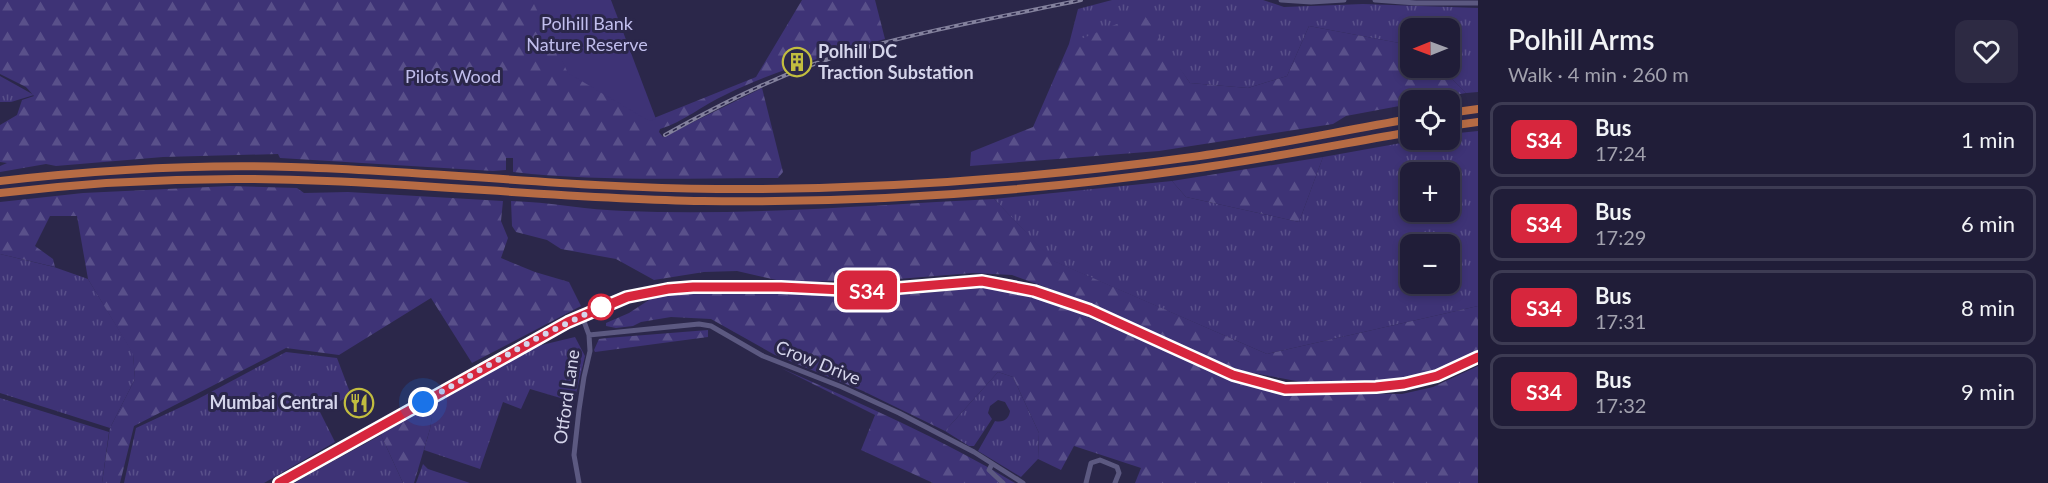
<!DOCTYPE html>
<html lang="en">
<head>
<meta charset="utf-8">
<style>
	body { margin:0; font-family:Lato,sans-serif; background:#2d2a43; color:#f1f3f6; height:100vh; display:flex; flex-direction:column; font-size:22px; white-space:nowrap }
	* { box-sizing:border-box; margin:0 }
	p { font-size:20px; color:#a2a2ae }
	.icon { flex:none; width:33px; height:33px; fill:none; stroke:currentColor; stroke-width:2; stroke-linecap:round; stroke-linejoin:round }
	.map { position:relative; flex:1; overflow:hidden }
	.sheet { display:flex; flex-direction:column; background:#201d38; width:570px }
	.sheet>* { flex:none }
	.badge { padding:0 12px; border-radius:9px; font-size:21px; line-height:39px }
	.needle { width:39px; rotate:269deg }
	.controls { position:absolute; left:1400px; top:18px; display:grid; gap:12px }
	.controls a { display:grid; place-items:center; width:60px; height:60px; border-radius:12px; background:#201d38; box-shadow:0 3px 9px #0003,0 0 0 2px #3d3b53; font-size:30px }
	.you { position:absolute; width:30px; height:30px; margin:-15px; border:4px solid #fff; border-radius:50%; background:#1a73e8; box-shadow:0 0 0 9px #1a73e833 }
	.map>.badge { position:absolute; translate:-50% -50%; box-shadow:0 0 0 3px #fff }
	.round { display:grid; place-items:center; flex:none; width:63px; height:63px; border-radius:12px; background:#2d2a43 }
	.summary { display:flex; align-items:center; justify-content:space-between; height:102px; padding:0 30px }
	h1 { font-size:28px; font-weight:600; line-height:45px }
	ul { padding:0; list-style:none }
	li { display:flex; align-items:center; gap:18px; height:75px; margin:0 12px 9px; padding:0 18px; border:3px solid #3d3b53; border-radius:12px }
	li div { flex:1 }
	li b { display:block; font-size:22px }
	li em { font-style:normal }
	li .badge { min-width:66px; font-weight:700; text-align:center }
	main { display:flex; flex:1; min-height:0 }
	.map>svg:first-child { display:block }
</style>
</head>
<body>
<main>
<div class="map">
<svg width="1478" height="483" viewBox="0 0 1478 483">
	<defs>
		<pattern id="grass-tufts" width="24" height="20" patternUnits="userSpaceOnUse" patternTransform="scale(1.5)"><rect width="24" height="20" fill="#3e3376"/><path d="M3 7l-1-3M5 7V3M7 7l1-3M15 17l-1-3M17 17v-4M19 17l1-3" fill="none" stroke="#59508a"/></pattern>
		<pattern id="forest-firs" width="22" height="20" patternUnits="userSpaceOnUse" patternTransform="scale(1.5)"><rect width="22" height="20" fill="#3e3376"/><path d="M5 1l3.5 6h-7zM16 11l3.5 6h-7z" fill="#59508a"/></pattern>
	</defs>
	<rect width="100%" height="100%" fill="#2b274a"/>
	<path fill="url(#grass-tufts)" fill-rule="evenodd" d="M1112,0H1263L1284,7L1363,4L1478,8V92L1466,93L1441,68H1449V28H1410V45L1309,26L1287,76L1248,88L1190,83L1180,69L1069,44L1078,9Z
		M0,76L34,95L11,102H0Z
		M1478,131V306L1267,354L1053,261L994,199L1172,181L1186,197L1299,222L1323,157L1418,140H1449V134ZM1410,172H1449V212H1410ZM1410,244H1449V284H1410Z
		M0,254L54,267L88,279L133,353L135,379L110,428L0,393Z
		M575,337L585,356L574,402L530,389L521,409L503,402L480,469L424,450L430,429L434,403L529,348Z
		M286,352L337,358L351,395L320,412L335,442L264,483H124L136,428L196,400Z
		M998,372L1013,377L1039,433L1038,459L1021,477L978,451L995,421C1003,423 1009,419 1010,411L1005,402L998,400L990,406L988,413L992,419L974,446H969L945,431Z
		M0,398L109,432L102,483H0Z
		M381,435L403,483H295L306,476Z
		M423,464L428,469L470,483H416Z"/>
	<path fill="url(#forest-firs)" d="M0,0H547L649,120L756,77L802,0H875L885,39C831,54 776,70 725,95C703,105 683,122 660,129L659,132L663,137L762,88L783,172L778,178C690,178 601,182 513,172V158H506V170L493,171L280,158L278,154L163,157L56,166L46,164L0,172V166L7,163L0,162V125L17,115L22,100L34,96L26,87L0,74Z
		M1143,13L1190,83L1248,88L1287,76L1309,26L1410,45V68H1441L1466,93L1426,100H1410V104L1346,116L1333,124L1159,151L970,166L971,152L1033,127L1069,44Z
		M1323,157L1299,222L1186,197L1172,181Z
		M230,186L297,188L304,193L348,192L503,201L501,221L508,238L501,258L535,272L569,282L581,306L472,363L431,298L339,355L286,348L134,426L120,483H102L110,428L135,379L133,354L88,279L77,216H50L35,246L53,259L55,267L0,254V202L83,193Z
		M994,199L1054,261L1267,354L1478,306V350L1448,365L1411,379L1369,382H1301L1238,370L1089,303L1012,275L973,273L898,279L806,282L781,281L737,271L704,272L654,280L616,259L561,249L547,240L516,232L512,226L511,201C549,202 587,210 625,211C748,216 872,205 994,199Z
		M993,287L1044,298L1230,379L1263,389L1300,393L1402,394L1433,387L1478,366V483H1135L1141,468L1074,446L1061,470L1038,459L1039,433L1013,377L998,372L945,431L863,391L775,355L711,319L671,317L641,322L633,326L616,328L606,326V323L629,313L655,296L670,293L762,291L888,296Z
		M708,330V337L595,352L594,350L599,339L607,338Z
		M781,368C860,403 940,438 1015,483H933L861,450L875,415Z
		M434,403L430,429L414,483H403L381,435L382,432Z"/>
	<path fill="#3e3376" d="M532,0H611L656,119L649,121L568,73Z"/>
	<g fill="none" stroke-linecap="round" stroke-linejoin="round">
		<path stroke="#5c5981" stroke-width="5" d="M1281,0L1311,2L1344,0
			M1375,0L1416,3H1478
			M589,335L699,324L711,326L763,356L842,387L899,413L974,452L1023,483
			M992,464L989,470L1003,483
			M579,483L574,455L579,410L584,377L590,351L589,335L582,316
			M1086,483L1091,463L1100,460L1117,467L1119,473L1115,483"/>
		<path stroke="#92645c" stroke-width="7" d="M279,483L568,323L627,297L668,289L693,287H781L863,291L982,281L1034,291L1090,310L1233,375L1285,389L1376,387L1404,384L1437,376L1478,357"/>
		<path stroke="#b66b44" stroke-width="8" d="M1449,113L1478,109
			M1449,126L1478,122
			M0,181C97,170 194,164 291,167C433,171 575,188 717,189C879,190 1040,178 1200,156C1270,146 1340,131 1410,119
			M0,193C108,180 218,176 327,181C452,186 577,199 703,201C864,203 1026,192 1185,170C1261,160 1335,145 1410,132"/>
		<g stroke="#83819d" stroke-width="4">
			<path id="rail" d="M665,135C726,101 790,69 857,50C931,29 1006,16 1081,0"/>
		</g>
		<use href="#rail" stroke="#2b274a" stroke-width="1.5" stroke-dasharray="4.5" stroke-linecap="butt"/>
	</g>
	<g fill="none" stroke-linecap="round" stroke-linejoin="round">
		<g stroke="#fff" stroke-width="14">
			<path id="line" d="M279,483L568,322L627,297L668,289L693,287H781L863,291L982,281L1034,291L1090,310L1233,375L1285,389L1376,387L1404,384L1437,376L1478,357"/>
		</g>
		<use href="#line" stroke="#d7263d" stroke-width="9"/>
		<path stroke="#d5d5eb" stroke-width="6" stroke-dasharray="0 10.8" d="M423,402L541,336L604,305L601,307"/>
	</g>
	<defs>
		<g id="building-ring" transform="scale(1.5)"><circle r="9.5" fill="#2b274a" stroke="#c2bd3f" stroke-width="1.5"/><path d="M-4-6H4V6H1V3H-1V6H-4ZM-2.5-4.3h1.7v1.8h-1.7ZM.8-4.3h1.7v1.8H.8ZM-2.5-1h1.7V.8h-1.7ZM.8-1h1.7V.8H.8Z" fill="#c2bd3f"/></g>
		<g id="restaurant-ring" transform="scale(1.5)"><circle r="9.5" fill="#2b274a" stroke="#c2bd3f" stroke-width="1.5"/><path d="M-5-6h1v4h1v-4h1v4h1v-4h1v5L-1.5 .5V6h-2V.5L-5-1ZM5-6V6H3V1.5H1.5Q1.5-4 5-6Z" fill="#c2bd3f"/></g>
	</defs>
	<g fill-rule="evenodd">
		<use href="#building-ring" x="797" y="62"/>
		<use href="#restaurant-ring" x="359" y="403"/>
	</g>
	<circle fill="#fff" stroke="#d7263d" stroke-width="3" cx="601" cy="307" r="12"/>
	<g text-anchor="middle" stroke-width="6" stroke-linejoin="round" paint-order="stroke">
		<g font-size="18" fill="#c1beed" stroke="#2b274a">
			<text x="587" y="30">Polhill Bank<tspan x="587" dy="21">Nature Reserve</tspan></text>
			<text x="453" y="83">Pilots Wood</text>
		</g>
		<g font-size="18" font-weight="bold" fill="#d5d5eb" stroke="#2b274a" text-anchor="start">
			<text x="818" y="58">Polhill DC<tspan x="818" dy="21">Traction Substation</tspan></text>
			<text x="338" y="409" text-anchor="end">Mumbai Central</text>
		</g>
		<g font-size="18" fill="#d5d5eb" stroke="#2b274a">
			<text transform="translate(818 363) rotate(22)" y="6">Crow Drive</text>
			<text transform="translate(567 397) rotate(-82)" y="6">Otford Lane</text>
		</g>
	</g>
</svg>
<div class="controls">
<a><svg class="needle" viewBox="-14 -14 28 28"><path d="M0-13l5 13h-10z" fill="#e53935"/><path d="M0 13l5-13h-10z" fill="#a2a2ae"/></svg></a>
<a><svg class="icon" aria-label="locate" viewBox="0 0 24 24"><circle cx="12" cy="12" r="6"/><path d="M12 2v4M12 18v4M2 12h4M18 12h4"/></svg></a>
<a>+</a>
<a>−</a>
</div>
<div class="you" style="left:423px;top:402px"></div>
<b class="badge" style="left:867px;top:290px;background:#d7263d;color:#fff">S34</b>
</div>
<section class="sheet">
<div class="summary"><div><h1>Polhill Arms</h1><p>Walk · 4 min · 260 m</p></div><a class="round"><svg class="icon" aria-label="heart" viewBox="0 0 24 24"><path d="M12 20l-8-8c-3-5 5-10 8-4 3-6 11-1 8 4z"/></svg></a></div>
<ul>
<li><span class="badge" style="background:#d7263d;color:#fff">S34</span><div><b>Bus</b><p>17:24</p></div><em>1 min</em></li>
<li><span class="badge" style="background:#d7263d;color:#fff">S34</span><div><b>Bus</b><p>17:29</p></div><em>6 min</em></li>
<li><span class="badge" style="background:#d7263d;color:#fff">S34</span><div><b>Bus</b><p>17:31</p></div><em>8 min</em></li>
<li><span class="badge" style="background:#d7263d;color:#fff">S34</span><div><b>Bus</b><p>17:32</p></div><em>9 min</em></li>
</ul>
</section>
</main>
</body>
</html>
